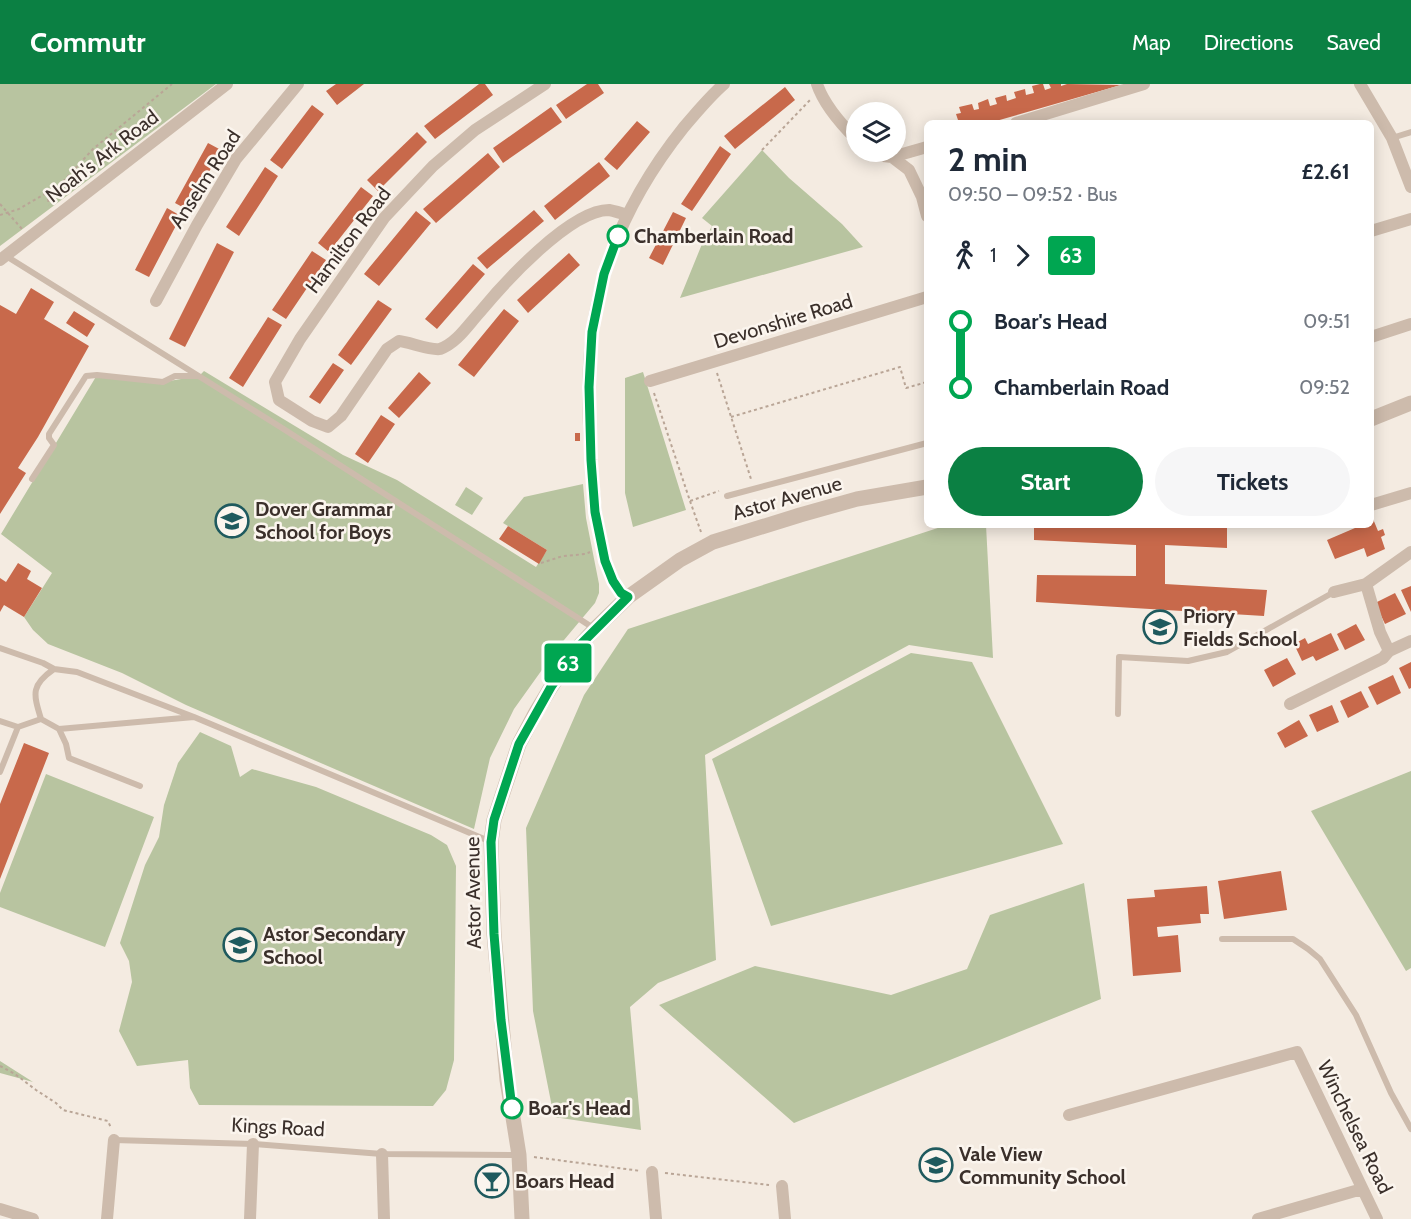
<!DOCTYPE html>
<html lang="en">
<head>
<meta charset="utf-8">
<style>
	body { margin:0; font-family:Cabin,sans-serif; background:#f6f6f7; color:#1f2937; height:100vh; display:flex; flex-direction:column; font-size:22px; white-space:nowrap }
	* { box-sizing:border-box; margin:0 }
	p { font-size:20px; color:#747a83 }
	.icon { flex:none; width:33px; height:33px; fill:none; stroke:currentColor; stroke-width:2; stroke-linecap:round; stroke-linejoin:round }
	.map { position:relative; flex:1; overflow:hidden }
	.side { position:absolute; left:924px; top:36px; width:450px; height:408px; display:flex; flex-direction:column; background:#fff; border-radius:9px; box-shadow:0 3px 15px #0003 }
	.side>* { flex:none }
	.badge { padding:0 12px; border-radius:4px; font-size:21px; line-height:39px }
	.tools { position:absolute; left:846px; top:18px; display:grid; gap:12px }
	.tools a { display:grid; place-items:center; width:60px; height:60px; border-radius:50%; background:#fff; box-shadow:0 3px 15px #0003; font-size:30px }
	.map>.badge { position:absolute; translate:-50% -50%; box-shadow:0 0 0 3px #fff }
	.legs { display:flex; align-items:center; gap:9px; height:66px; padding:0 24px; font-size:20px }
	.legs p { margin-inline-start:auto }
	.summary { display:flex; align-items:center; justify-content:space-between; height:102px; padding:0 24px }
	h1 { font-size:33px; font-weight:700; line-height:45px }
	.action { display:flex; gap:12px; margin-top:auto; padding:12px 24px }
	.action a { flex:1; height:69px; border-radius:36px; background:#0b8043; color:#fff; font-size:24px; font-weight:700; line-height:69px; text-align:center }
	.action a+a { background:#f6f6f7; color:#1f2937 }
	ul { padding:0 24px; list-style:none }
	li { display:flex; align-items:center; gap:21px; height:66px; font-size:22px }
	li i { display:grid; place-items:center; width:9px; height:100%; margin:0 8px; background:currentColor }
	li i::after { content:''; width:15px; height:15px; margin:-8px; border:4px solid; border-radius:50%; background:#fff }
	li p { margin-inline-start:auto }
	li:first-child i { background:linear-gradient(#0000 50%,currentColor 0) }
	li:last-child i { background:linear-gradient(currentColor 50%,#0000 0) }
	header { display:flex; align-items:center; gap:36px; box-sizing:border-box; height:84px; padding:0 30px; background:#0b8043; color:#fff }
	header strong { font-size:28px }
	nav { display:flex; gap:33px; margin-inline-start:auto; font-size:21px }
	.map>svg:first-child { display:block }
</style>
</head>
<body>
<header>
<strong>Commutr</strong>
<nav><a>Map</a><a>Directions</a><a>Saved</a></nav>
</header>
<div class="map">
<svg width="1411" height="1135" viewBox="0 0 1411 1135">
	<rect width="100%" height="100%" fill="#f4ebe1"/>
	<path fill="#b8c4a0" d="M0,0H216L0,162Z
		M762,66L789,94L842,140L863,163L680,214L702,160L712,142L702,134Z
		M204,287L343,371L397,396L536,483L547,466L503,439L524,413L583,400L586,434L599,500V509L595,519L559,562L514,625L490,674L474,745L186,621L122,589L48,560L33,546L24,533L52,489L1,450L97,291L163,298L199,292Z
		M643,288L686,426L633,443L625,409V294Z
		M466,403L483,414L472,431L455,421Z
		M947,441H986L993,574L909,561L705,671L716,876L658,899L630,923L641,1046L554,1033L533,927L526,744L584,611L628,545Z
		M911,569L972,578L1063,760L771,842L712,675Z
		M200,648L231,662L240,693L252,685L316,703L431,751L447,761L456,782L454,976L446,1006L433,1022L199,1021L190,1004L188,976L137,982L119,947L132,898L129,877L120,859L145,781L159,753L164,721L178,679Z
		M1411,687V884L1406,887L1311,727Z
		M46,690L154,733L105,863L0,823V809Z
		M1084,799L1101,915L794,1039L659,921L755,882L891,911L967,885L990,831Z
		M0,977L33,998L0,989Z"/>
	<path fill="#c8694b" d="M336,0H364L337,21L326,7Z
		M479,0H485L493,11L435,55L424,42Z
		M587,0H598L604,9L566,35L556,21Z
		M1040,0H1043L1045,6L1051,4L1049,0H1061V2L1067,0L1121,1L989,39H959L956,30L961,29L959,23L972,20L974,26L979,25L978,19L988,15L990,22L997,20L995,14L1006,11L1007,17L1016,14L1014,8L1025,5L1026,11L1034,9L1032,2Z
		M785,3L795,16L735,65L724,52Z
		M312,21L324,30L282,85L270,76Z
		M551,23L562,38L503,79L493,64Z
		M637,37L650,48L617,86L604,75Z
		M417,48L427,58L378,107L367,96Z
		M208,59L221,66L188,126L175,119Z
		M720,62L731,70L692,127L681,120Z
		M488,69L500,83L436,139L423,125Z
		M599,78L610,92L555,136L544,122Z
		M265,83L278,92L239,152L226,143Z
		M361,103L373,112L329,168L318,159Z
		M167,124L181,132L149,193L135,186Z
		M534,126L544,137L487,185L477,174Z
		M416,127L431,139L379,202L364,190Z
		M673,128L686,134L663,181L649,174Z
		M217,159L234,168L185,263L169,255Z
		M312,167L326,176L286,235L272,226Z
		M569,169L580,181L528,229L517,216Z
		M473,180L485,190L437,245L425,235Z
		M31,204L54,218L44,235L89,262L38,353L18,384L26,389L0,430V221L16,230Z
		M378,216L392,225L351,281L338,271Z
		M504,225L519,237L474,293L458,281Z
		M74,227L95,240L87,253L66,239Z
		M268,233L282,241L243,303L229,294Z
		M333,279L344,286L320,320L309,313Z
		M419,288L431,299L399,334L388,324Z
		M381,331L395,340L368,379L355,370Z
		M575,349H580V357H575Z
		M1371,430L1378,447L1383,445L1385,451L1381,453L1385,465L1367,473L1364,464L1335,475L1327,456L1355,444L1354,441H1371Z
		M1034,441H1227V464L1165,461V500L1267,506L1264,532L1036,518L1037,491L1136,492V461L1034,456Z
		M508,442L547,466L539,480L499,455Z
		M18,479L31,487L27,495L42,504L24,533L4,521L0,528V494L6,498Z
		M1411,502V528L1401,506Z
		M1395,509L1406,530L1385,540L1375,519Z
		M1356,540L1365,556L1345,566L1337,550Z
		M1331,549L1339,566L1316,577L1313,572L1302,577L1294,560L1305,554L1308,560Z
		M1287,574L1296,590L1273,603L1264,586Z
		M1411,578V604L1409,605L1399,584Z
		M1393,591L1401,609L1377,621L1368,603Z
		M1361,607L1369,623L1348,634L1340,617Z
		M1332,621L1339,638L1317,648L1309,631Z
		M1299,636L1308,652L1285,664L1277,649Z
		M24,659L49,669L0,795V720Z
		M1281,787L1287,826L1224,835L1218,797Z
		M1207,802L1209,830H1200L1201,839L1157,843L1158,853L1178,851L1181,888L1133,892L1127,815L1155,813L1154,806Z
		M501,1084L502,1109H483L482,1085Z"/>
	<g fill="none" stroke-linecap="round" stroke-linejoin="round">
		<path stroke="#b9a596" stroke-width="2" stroke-dasharray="3 3" stroke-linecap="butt" d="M762,66L811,15
			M47,109L49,121
			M0,120L22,145
			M0,131L19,125L60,101L93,65L172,0
			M717,289L751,395
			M654,309L690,417L719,407
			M731,333L900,283L906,304L927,298
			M690,417L701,448
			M541,479L563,472L586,470L590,468
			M0,982L15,990L36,1006L56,1019L63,1026L108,1037L111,1044
			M534,1073L641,1087
			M665,1089L769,1101"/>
		<path stroke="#cdbbac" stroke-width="6" d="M1392,54L1411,48
			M6,172L282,344L595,545
			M32,395L54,361L49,354V350L86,292L97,291L163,298L175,292H198
			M727,412L927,359
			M0,564L43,579L54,585
			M1118,630L1119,573L1188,577L1227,568L1334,508
			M194,633L59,645L41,635C33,609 31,601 54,585L77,588L194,633L489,757
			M0,637L18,643L41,635
			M59,645L66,660L69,674L140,702
			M0,688L18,643
			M1222,855H1293L1308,865L1320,875L1356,931L1391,1009L1411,1045
			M114,1056L253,1060L382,1070L518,1071"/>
		<path stroke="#cdbbac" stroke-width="12" d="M545,0L475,46L433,82L384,134L300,255L275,298L279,316L312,337L328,343L341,332L387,265L399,257C409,258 432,267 440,265C457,259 468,241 480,228C504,199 570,126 609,126C614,127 621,129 627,131
			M817,0C824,21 841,40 856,55
			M1360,0L1392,54L1411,103
			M1016,39L1144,0
			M871,68L875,71L892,73L909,86L922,113L927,132
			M892,73L927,63
			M1371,147L1411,135
			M0,176L227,0
			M156,217L197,141L236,75L298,0
			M1371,253L1411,240
			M650,297L927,213
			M1371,421L1411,409
			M1366,500L1380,548L1389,567L1411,557
			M1334,508L1366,500L1411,468
			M628,513C622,509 616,503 613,497C601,475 596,433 594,408C589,356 585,300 592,248C602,171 636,103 684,43C697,28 709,13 724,0
			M1290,620L1383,574L1389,567
			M1069,1031L1297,968L1377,1135
			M382,1070L384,1135
			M652,1088L656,1135
			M782,1102L785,1135
			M0,1125L33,1135
			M107,1135L114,1056
			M250,1135L253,1060
			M1258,1135L1362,1105"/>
		<path stroke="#cdbbac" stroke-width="15" d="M1371,335L1411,319
			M522,1135L519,1071L507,996L494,850L491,758L494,736L519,660L536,628L551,603L581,560L595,545L628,513L680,476L713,458L800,431L857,415L927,403"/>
	</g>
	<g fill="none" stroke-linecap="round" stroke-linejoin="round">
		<g stroke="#fff" stroke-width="14">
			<path id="line-1" d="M512,1024L501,936L494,850L491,758L494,736L519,660L551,603L581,560L628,513L621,509L613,497L605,477L595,428L591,376L589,303L592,248L604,190L618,152"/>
		</g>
		<use href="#line-1" stroke="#00a651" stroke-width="9"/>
	</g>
	<defs>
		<g id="school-ring" transform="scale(1.725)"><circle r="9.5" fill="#fbf5ee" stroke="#1f5a5e" stroke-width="1.5"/><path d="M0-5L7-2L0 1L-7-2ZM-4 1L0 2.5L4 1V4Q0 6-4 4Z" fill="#1f5a5e"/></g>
		<g id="bar-ring" transform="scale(1.725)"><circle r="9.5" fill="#fbf5ee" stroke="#1f5a5e" stroke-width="1.5"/><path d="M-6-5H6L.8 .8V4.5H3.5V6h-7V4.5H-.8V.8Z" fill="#1f5a5e"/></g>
	</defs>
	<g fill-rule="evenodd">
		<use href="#school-ring" x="232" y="437"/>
		<use href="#school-ring" x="1160" y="543"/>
		<use href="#school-ring" x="240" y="861"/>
		<use href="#school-ring" x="936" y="1081"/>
		<use href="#bar-ring" x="492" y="1097"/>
	</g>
	<g fill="#fff" stroke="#00a651" stroke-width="3">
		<circle cx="618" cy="152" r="10"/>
		<circle cx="512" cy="1024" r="10"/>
	</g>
	<g text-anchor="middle" stroke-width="5" stroke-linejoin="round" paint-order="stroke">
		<g font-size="20" fill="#3b302b" stroke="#fbf5ee">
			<text transform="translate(102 72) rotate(-38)" y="7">Noah's Ark Road</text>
			<text transform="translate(205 95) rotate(-57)" y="7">Anselm Road</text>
			<text transform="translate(348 156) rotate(-53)" y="7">Hamilton Road</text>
			<text transform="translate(783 237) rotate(-17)" y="7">Devonshire Road</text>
			<text transform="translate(787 414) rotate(-16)" y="7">Astor Avenue</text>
			<text transform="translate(473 809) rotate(-91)" y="7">Astor Avenue</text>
			<text transform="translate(278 1043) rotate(3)" y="7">Kings Road</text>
			<text transform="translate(1355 1043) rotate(64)" y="7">Winchelsea Road</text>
		</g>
		<g font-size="20" font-weight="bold" fill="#3b302b" stroke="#fbf5ee" text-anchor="start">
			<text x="634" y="159">Chamberlain Road</text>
			<text x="528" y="1031">Boar's Head</text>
		</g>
		<g font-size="20" font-weight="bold" fill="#3b302b" stroke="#fbf5ee" text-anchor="start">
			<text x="255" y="432">Dover Grammar<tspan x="255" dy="23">School for Boys</tspan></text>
			<text x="1183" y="539">Priory<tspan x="1183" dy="23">Fields School</tspan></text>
			<text x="263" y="857">Astor Secondary<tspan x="263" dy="23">School</tspan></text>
			<text x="959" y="1077">Vale View<tspan x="959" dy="23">Community School</tspan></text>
			<text x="515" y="1104">Boars Head</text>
		</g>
	</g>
</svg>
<div class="tools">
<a><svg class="icon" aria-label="layers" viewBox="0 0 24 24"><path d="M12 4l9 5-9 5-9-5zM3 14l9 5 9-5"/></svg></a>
</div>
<b class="badge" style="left:568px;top:579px;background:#00a651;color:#fff">63</b>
<section class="side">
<div class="summary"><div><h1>2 min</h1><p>09:50 – 09:52 · Bus</p></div><b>£2.61</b></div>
<div class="legs"><svg class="icon" aria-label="walk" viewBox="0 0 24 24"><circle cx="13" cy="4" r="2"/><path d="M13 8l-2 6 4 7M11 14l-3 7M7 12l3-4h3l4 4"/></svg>1<svg class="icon" aria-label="forward" viewBox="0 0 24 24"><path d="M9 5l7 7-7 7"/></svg><b class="badge" style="background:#00a651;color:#fff">63</b></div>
<ul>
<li><i style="color:#00a651"></i><b>Boar's Head</b><p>09:51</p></li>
<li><i style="color:#00a651"></i><b>Chamberlain Road</b><p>09:52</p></li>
</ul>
<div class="action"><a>Start</a><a>Tickets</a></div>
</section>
</div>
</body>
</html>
